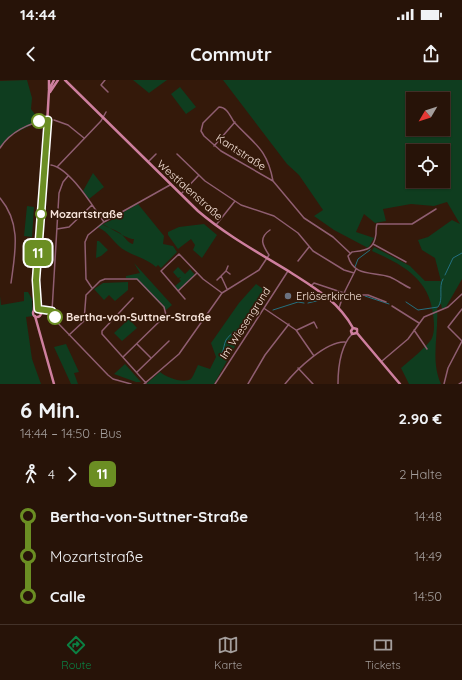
<!DOCTYPE html>
<html lang="de">
<head>
<meta charset="utf-8">
<style>
	body { margin:0; font-family:Quicksand,sans-serif; background:#2f1c12; color:#f1f3f6; height:100vh; display:flex; flex-direction:column; font-size:15px; white-space:nowrap }
	* { box-sizing:border-box; margin:0 }
	p { font-size:13px; color:#a49e9c }
	.icon { flex:none; width:22px; height:22px; fill:none; stroke:currentColor; stroke-width:2; stroke-linecap:round; stroke-linejoin:round }
	.map { position:relative; height:304px; overflow:hidden }
	.panel { display:flex; flex-direction:column; background:#271308; flex:1 }
	.panel>* { flex:none }
	.badge { padding:0 8px; border-radius:6px; font-size:14px; line-height:26px }
	.needle { width:26px; rotate:231deg }
	.controls { position:absolute; left:406px; top:12px; display:grid; gap:8px }
	.controls a { display:grid; place-items:center; width:44px; height:44px; border-radius:0px; background:#271308; box-shadow:0 1px 3px #0004,0 0 0 1px #433229; font-size:20px }
	.map>.badge { position:absolute; translate:-50% -50%; box-shadow:0 0 0 2px #fff }
	.legs { display:flex; align-items:center; gap:6px; height:44px; padding:0 20px; font-size:13px }
	.legs p { margin-inline-start:auto }
	.head { display:flex; align-items:center; justify-content:space-between; height:68px; padding:0 20px }
	h1 { font-size:22px; font-weight:700; line-height:30px }
	ul { padding:0 20px; list-style:none }
	li { display:flex; align-items:center; gap:14px; height:40px; font-size:15px }
	li i { display:grid; place-items:center; width:6px; height:100%; margin:0 5px; background:currentColor }
	li i::after { content:''; width:10px; height:10px; margin:-5px; border:3px solid; border-radius:50%; background:#271308 }
	li p { margin-inline-start:auto }
	li:first-child i { background:linear-gradient(#0000 50%,currentColor 0) }
	li:last-child i { background:linear-gradient(currentColor 50%,#0000 0) }
	.status { display:flex; justify-content:space-between; align-items:center; height:28px; padding:0 20px; background:#271308; direction:ltr }
	.status svg { height:11px; fill:currentColor }
	header { display:flex; justify-content:space-between; align-items:center; height:52px; padding:0 20px; background:#271308; font-size:18px; font-weight:700 }
	.tabs { display:flex; justify-content:space-around; align-items:center; height:56px; border-top:1px solid #433229; background:#271308; font-size:11px; color:#a49e9c }
	.tabs a { display:grid; justify-items:center; gap:2px }
	.tabs .current { color:#0b8043 }
	.map>svg:first-child { display:block }
</style>
</head>
<body>
<div class="status"><b>14:44</b><svg viewBox="0 0 49 12"><path d="M0 12V9h3v3zM5 12V6h3v6zM10 12V3h3v9zM15 12V0h3v12zM26 1h20v11H26zM47 4h2v5h-2z"/></svg></div>
<header><svg class="icon" aria-label="back" viewBox="0 0 24 24"><path d="M15 5l-7 7 7 7"/></svg>Commutr<svg class="icon" aria-label="share" viewBox="0 0 24 24"><path d="M12 15V3M7 8l5-5 5 5M5 13v7h14v-7"/></svg></header>
<div class="map">
<svg width="462" height="304" viewBox="0 0 462 304">
	<rect width="100%" height="100%" fill="#34190a"/>
	<path fill="#0f3d1f" fill-rule="evenodd" d="M27,0L32,18L31,29L40,41L11,55L0,67V1Z
		M133,0H167L149,13Z
		M223,0H462V199L446,227L442,229L441,224L437,227C439,253 430,280 441,304H409L401,288C407,283 430,264 432,258C435,251 434,241 433,234C429,198 401,184 372,171L374,167L410,186L425,201H441L435,178L422,170L418,160L428,157L452,140L460,144L447,122L434,126L411,124L383,129L386,141L375,143L364,134L356,152L374,158L368,168L334,150L314,136L323,130L299,95L287,84ZM413,19H443V49H413ZM413,71H443V101H413Z
		M180,7L196,27L186,34L171,14Z
		M93,93L104,107L89,119L83,111Z
		M138,124L164,156L163,164L173,166L177,172L161,188L158,185L156,187C146,178 136,177 126,171C114,165 109,151 97,147L102,144C107,148 115,149 120,153C125,157 128,163 133,164L134,159C129,160 108,147 103,144L123,135L122,133Z
		M27,126L34,127L32,157L24,156Z
		M204,144L217,155L202,178L193,170L195,165L191,159L178,169L168,155V152L179,147Z
		M97,161H99L108,170L101,176L96,178Z
		M134,183L172,225L166,230L136,199L126,198V196L140,193Z
		M178,187L185,194L190,189L195,195L178,210L175,206L181,201L179,199L181,197L178,198L173,192Z
		M128,202V210L115,221L109,215L104,220L94,209L103,203Z
		M256,204L269,213L238,261L214,304H146L160,292C166,297 183,304 191,299C194,295 196,289 198,285L210,289L216,277L211,263L239,223Z
		M24,212H28L32,219L33,236L26,237L32,279L41,304H0V216L1,225L24,221Z
		M129,239L137,248L122,261L114,253Z
		M66,264L79,292L74,293L78,304H71L54,267Z
		M125,284L141,302H136L114,294Z"/>
	<g fill="none" stroke-linecap="round" stroke-linejoin="round">
		<path stroke="#24707f" stroke-width="1" d="M355,187L358,179L370,170
			M445,195L453,178L462,173
			M365,216L389,224
			M406,222L418,230L438,227C444,219 438,207 443,199
			M308,223L325,219
			M273,230L298,222L304,223
			M222,273C224,269 224,264 226,260C231,252 240,250 246,244L250,245"/>
		<path stroke="#8f5e71" stroke-width="1.5" d="M105,0L101,5L108,12
			M54,40L68,45L84,58
			M214,66L235,42
			M0,68C10,52 29,43 47,40
			M177,74L205,101L241,125L274,136L298,153L313,171L344,190L354,193
			M149,81L156,74
			M51,85C70,88 93,127 104,142
			M58,86L101,41L106,32
			M273,101C267,68 254,64 234,42C230,36 227,27 219,27L203,43L201,51L204,56L221,71L273,101L304,138L333,157L350,173
			M181,114L199,95
			M0,118C22,144 15,173 11,203
			M216,145L235,121
			M57,149L69,147L92,125
			M373,164L406,182
			M298,181L309,167
			M226,191L228,186
			M217,200L221,196
			M311,206L314,203L350,215H368L386,222
			M92,208L86,199L85,162L88,155L104,142L170,105
			M410,208C403,205 397,200 390,197C374,191 354,198 348,176L352,172C366,170 374,170 376,154C376,150 376,147 377,144H412L436,129
			M227,209L221,196L226,191L230,194
			M178,211L197,193
			M133,218L102,251V254L146,303
			M185,219L161,191L179,174L203,199L222,213
			M392,226L419,243
			M339,228L344,213L356,189
			M265,229L296,250L314,276
			M40,230L52,231
			M52,231L59,113L63,102L68,96
			M52,231L56,241L108,295L113,299L131,304
			M41,234L48,231
			M297,250L314,242L317,248
			M414,250L427,269
			M69,255L84,241L86,215L100,201L105,199H137L164,227L166,235L123,277
			M462,261L448,247L462,229
			M137,264L151,278
			M382,281L408,259L424,237L448,227L462,214
			M298,288L313,304
			M137,292L169,261
			M144,304L179,274L222,213L259,190L269,175C263,166 258,158 270,150
			M215,304L288,191
			M248,304L265,275L289,244
			M285,304C296,290 326,261 345,262
			M338,304C338,286 340,267 352,254
			M444,304L448,288L462,261
			M459,304L462,302"/>
		<path stroke="#ce7f9f" stroke-width="2.5" d="M49,0V9
			M65,0L198,131C226,155 259,173 290,192C315,208 338,221 353,248
			M50,12L58,0
			M46,62L49,10L54,0
			M43,90L44,77
			M33 233a4 4 0 1 1 8 0a4 4 0 1 1-8 0Z
			M34,230L46,62
			M35,236L54,304
			M353,248L357,249V253L400,304
			M353,248L351,251L352,254L357,253"/>
	</g>
	<g fill="none" stroke-linecap="round" stroke-linejoin="round">
		<g stroke="#fff" stroke-width="9">
			<path id="line-1" d="M39,41L48,40L36,200L38,229L52,231L55,237"/>
		</g>
		<use href="#line-1" stroke="#6b8e23" stroke-width="6"/>
	</g>
	<g fill="#fff" stroke="#6b8e23" stroke-width="2">
		<circle cx="39" cy="41" r="7"/>
		<circle cx="41" cy="134" r="5"/>
		<circle cx="55" cy="237" r="7"/>
	</g>
	<circle fill="#6b7280" stroke="#34190a" stroke-width="1.5" cx="288" cy="216" r="4"/>
	<g text-anchor="middle" stroke-width="3.5" stroke-linejoin="round" paint-order="stroke">
		<g font-size="11" fill="#f7e4da" stroke="#34190a">
			<text transform="translate(241 72) rotate(33)" y="4">Kantstraße</text>
			<text transform="translate(190 110) rotate(42)" y="4">Westfalenstraße</text>
			<text transform="translate(245 243) rotate(-57)" y="4">Im Wiesengrund</text>
		</g>
		<g font-size="11" font-weight="bold" fill="#f7e4da" stroke="#34190a" text-anchor="start">
			<text x="50" y="138">Mozartstraße</text>
			<text x="66" y="241">Bertha-von-Suttner-Straße</text>
		</g>
		<g font-size="11" fill="#f7e4da" stroke="#34190a" text-anchor="start">
			<text x="296" y="220">Erlöserkirche</text>
		</g>
	</g>
</svg>
<div class="controls">
<a><svg class="needle" viewBox="-14 -14 28 28"><path d="M0-13l5 13h-10z" fill="#e53935"/><path d="M0 13l5-13h-10z" fill="#a49e9c"/></svg></a>
<a><svg class="icon" aria-label="locate" viewBox="0 0 24 24"><circle cx="12" cy="12" r="6"/><path d="M12 2v4M12 18v4M2 12h4M18 12h4"/></svg></a>
</div>
<b class="badge" style="left:38px;top:173px;background:#6b8e23;color:#fff">11</b>
</div>
<section class="panel">
<div class="head"><div><h1>6 Min.</h1><p>14:44 – 14:50 · Bus</p></div><b>2.90 €</b></div>
<div class="legs"><svg class="icon" aria-label="walk" viewBox="0 0 24 24"><circle cx="13" cy="4" r="2"/><path d="M13 8l-2 6 4 7M11 14l-3 7M7 12l3-4h3l4 4"/></svg>4<svg class="icon" aria-label="forward" viewBox="0 0 24 24"><path d="M9 5l7 7-7 7"/></svg><b class="badge" style="background:#6b8e23;color:#fff">11</b><p>2 Halte</p></div>
<ul>
<li><i style="color:#6b8e23"></i><b>Bertha-von-Suttner-Straße</b><p>14:48</p></li>
<li><i style="color:#6b8e23"></i><span>Mozartstraße</span><p>14:49</p></li>
<li><i style="color:#6b8e23"></i><b>Calle</b><p>14:50</p></li>
</ul>
</section>
<nav class="tabs">
<a class="current"><svg class="icon" aria-label="directions" viewBox="0 0 24 24"><path d="M12 3l9 9-9 9-9-9zM9 14v-3h6M13 9l2 2-2 2"/></svg>Route</a>
<a><svg class="icon" aria-label="map" viewBox="0 0 24 24"><path d="M3 6l6-2 6 2 6-2v14l-6 2-6-2-6 2zM9 4v14M15 6v14"/></svg>Karte</a>
<a><svg class="icon" aria-label="tickets" viewBox="0 0 24 24"><path d="M3 7h18v10H3zM15 7v10"/></svg>Tickets</a>
</nav>
</body>
</html>
